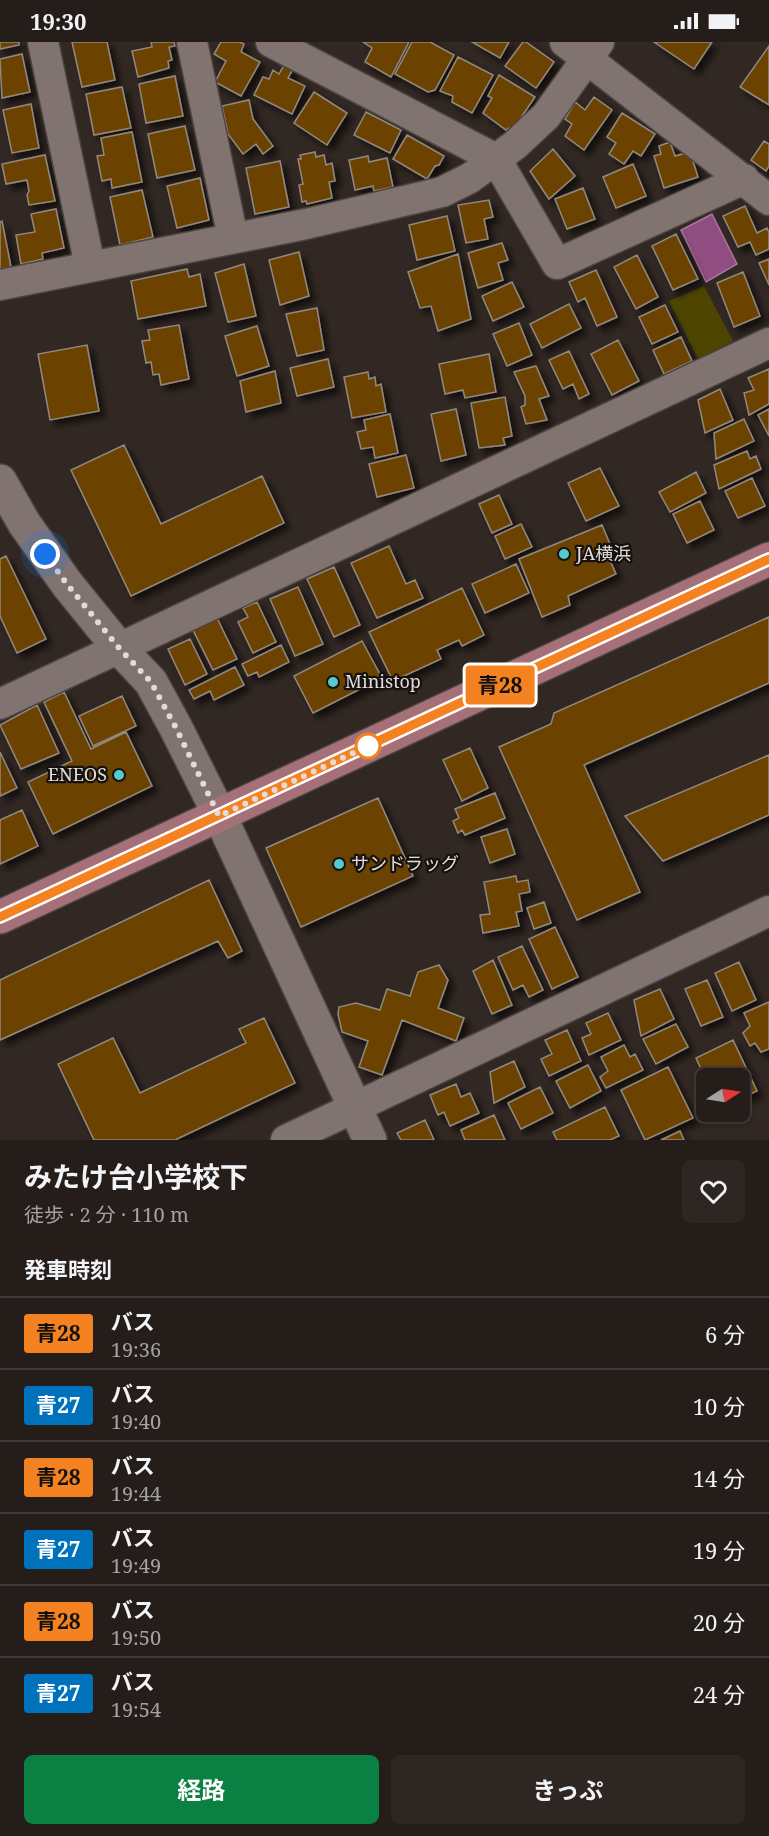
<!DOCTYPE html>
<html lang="ja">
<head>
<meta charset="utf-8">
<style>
	body { margin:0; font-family:"Noto Serif","Noto Sans JP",serif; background:#2d2623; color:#f1f3f6; height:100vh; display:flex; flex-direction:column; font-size:22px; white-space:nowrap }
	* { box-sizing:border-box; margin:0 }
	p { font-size:20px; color:#a3a2a2 }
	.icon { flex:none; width:33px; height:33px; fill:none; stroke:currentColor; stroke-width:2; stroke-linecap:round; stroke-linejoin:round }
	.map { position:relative; height:1098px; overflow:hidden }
	.drawer { display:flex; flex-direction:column; background:#251d1a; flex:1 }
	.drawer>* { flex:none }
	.badge { padding:0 12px; border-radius:4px; font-size:21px; line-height:39px }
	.needle { width:39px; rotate:78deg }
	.buttons { position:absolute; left:696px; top:1026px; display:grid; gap:12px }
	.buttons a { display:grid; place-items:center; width:54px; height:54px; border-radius:9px; background:#251d1a; box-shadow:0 3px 9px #0003,0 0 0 2px #423b39; font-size:30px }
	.you { position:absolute; width:30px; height:30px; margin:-15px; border:4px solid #fff; border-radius:50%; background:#1a73e8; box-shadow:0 0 0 9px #1a73e833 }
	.map>.badge { position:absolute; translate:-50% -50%; box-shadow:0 0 0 3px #fff }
	h2 { padding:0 24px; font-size:22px; line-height:54px }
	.round { display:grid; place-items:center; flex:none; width:63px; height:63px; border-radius:9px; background:#2d2623 }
	.overview { display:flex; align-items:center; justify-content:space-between; height:102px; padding:0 24px }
	h1 { font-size:28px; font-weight:700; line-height:45px }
	.button { display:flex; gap:12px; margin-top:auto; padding:12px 24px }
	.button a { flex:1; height:69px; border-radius:9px; background:#0b8043; color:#fff; font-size:24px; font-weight:700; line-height:69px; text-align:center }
	.button a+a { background:#2d2623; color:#f1f3f6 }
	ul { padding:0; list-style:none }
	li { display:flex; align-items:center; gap:18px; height:72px; padding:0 24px; border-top:2px solid #423b39 }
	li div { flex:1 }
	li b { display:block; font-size:22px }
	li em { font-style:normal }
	li .badge { min-width:66px; font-weight:700; text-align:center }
	.status { display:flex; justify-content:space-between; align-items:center; height:42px; padding:0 30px; background:#251d1a; direction:ltr }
	.status svg { height:16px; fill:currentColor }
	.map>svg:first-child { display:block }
</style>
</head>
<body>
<div class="status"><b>19:30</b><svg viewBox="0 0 49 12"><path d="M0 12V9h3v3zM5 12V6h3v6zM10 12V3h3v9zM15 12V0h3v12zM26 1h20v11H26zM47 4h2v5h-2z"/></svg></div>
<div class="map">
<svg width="769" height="1098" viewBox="0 0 769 1098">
	<defs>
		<filter id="shadow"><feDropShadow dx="5.5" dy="5.5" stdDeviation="3" flood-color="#0009"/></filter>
	</defs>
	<rect width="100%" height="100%" fill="#312723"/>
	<path fill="#4e4500" d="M704,244L733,299L698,317L669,259Z"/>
	<path fill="#904d81" stroke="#a9789b" stroke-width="1.5" d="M712,172L737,222L706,240L681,188Z"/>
	<path fill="#6c4201" stroke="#91897f" stroke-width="1.5" filter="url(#shadow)" d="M0,0H19V3L0,7Z
		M72,0H107L115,38L82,45Z
		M151,0H174L175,4L169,5L172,18L168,19L169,26L138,35L132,9L152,5Z
		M221,0H240L244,2L241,10L260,20L241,54L215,40L226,19L214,12Z
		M363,0H409L391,35L365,20L372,6Z
		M412,0H430L454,13L435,48L428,50L395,32Z
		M472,0H509L500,16Z
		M523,0H526L554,20L536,46L505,24Z
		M654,0H712L694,27Z
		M769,4V63L740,45Z
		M22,12L30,50L2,56L0,17Z
		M458,15L493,33L472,71L452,60L453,54L440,49Z
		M284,23L293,27L288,36L305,44L292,72L254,53L263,35L269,37L273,28L279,32Z
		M499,33L535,55L512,89L509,86L506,88L483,71L492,56L488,54Z
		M175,34L183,74L146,81L139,42Z
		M122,45L131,86L94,93L86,52Z
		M314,50L347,71L327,103L294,81Z
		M594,55L612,68L584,108L565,94L572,82L565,77L575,60L585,68Z
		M249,58L253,77L273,104L263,112L256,102L243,112L228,92L222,64Z
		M31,62L39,106L12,111L3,68Z
		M366,70L401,88L390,111L354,93Z
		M622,71L655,92L641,114L633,109L624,122L609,112L616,101L607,95Z
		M185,84L195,128L157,136L148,92Z
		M132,90L142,140L112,146L111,137L102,139L97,114L104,113L101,96Z
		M407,93L444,114L439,123L435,124L427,137L393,117Z
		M764,99L769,102V124L766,129L751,118Z
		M670,100L675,114L690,110L698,135L664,146L654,114L661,112L659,104Z
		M553,107L575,134L549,157L530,129Z
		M315,110L316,115L324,113L326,123L332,121L335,139L329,140L332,156L307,162L306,159L302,160L299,143L303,142L298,117H301L300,113Z
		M45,113L55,159L29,163L27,153L29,149L27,138L6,142L2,122Z
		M368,114L369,120L387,116L393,145L374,149L373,144L355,148L349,118Z
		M280,119L289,165L255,172L246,126Z
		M633,122L646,154L616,166L603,135Z
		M200,136L209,178L177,186L167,144Z
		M583,146L595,177L567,187L555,157Z
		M142,148L153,195L120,203L110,155Z
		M489,158L493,175L484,177L488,197L466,201L458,163Z
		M745,164L757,191L767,186L769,191V207L756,213L750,200L738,205L723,174Z
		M56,167L64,206L42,211L43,217L21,222L16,193L35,190L31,172Z
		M447,174L455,209L417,218L409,183Z
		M2,179L11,225L0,227V180Z
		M676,192L698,237L673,248L652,204Z
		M502,201L508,218L498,221L503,238L478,246L468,211Z
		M299,210L309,254L280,263L269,218Z
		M458,212L471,277L438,289L431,264L420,266L408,230Z
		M637,213L658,255L636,267L614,225Z
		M769,217V243L759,221Z
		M244,222L256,274L228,280L215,231Z
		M187,227L189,235L200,232L206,264L138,277L131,239Z
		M596,228L617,275L597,284L585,256L578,260L569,240Z
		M743,230L760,274L734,285L717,241Z
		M512,240L524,265L493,279L482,254Z
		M569,262L581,286L542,306L530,282Z
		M665,263L678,290L652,302L639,275Z
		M317,266L324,308L297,314L286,272Z
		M519,281L532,313L507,324L493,292Z
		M179,283L189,337L161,343L159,332L153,333L151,320L146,321L142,299L150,298L148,288Z
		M257,284L269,324L237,334L225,294Z
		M681,295L692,319L664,332L653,308Z
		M618,298L639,339L612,353L591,312Z
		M87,303L99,369L50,378L38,312Z
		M569,309L589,352L579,357L573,342L563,347L549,318Z
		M489,312L496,350L465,356L463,348L445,352L439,322Z
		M328,317L334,345L297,354L290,326Z
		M536,324L549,354L539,357L547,378L526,382L521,365L525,363V354L514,330Z
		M769,327V362L749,373L744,351L754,348L748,336Z
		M275,329L281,361L246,370L240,339Z
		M368,330L369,337L375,335L376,344L381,342L386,370L352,376L344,335Z
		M720,347L733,378L705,391L698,358Z
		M505,355L512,394L503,396L505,403L479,406L471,361Z
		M456,367L466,413L441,419L431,372Z
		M769,367V394L758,373Z
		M390,372L398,411L375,416L373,405L361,407L357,390L366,388L364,378Z
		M744,377L754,399L716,417L714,391Z
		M124,403L161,482L262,434L284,481L131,554L71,428Z
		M747,409L750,417L756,414L761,427L719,447L714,423Z
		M406,413L414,446L377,455L369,422Z
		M600,426L619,464L586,479L568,441Z
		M696,430L706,451L670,470L659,450Z
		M752,436L765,464L738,476L725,449Z
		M499,453L512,482L492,491L479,462Z
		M700,459L714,488L687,501L673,472Z
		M521,482L532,505L505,517L495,494Z
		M602,483L612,507L607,512L616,532L568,554L570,563L542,575L519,517Z
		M389,504L406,542L415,538L423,556L377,576L351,521Z
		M6,514L46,597L17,611L0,574V517Z
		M516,522L529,551L485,571L472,542Z
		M334,525L360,583L334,595L307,537Z
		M298,545L323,602L295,614L270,557Z
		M462,546L484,593L462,604L459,598L437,608L441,617L393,639L369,590Z
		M257,560L276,600L253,611L238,580L248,575L243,566Z
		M769,575V641L584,723L640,850L577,878L499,705L551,682L554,671Z
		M217,576L237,617L213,628L193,588Z
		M190,597L207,632L185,643L168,607Z
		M362,599L382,636L313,671L294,634Z
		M281,603L289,620L259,635L257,630L248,634L242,622Z
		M235,625L244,643L214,658L210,649L194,657L189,648Z
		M64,650L91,707L126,690L152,744L53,792L28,740L72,719L44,660Z
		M122,654L136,684L93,704L79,674Z
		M37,663L59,711L21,727L0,683Z
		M470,706L488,746L462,759L443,718Z
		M0,710L17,746L0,754Z
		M769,713V773L663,819L625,774Z
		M495,751L505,776L465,793L462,788L458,791L453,779L459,776L455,767Z
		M378,756L413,834L301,885L266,806Z
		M22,768L38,804L0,822V778Z
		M507,787L515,812L490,821L481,795Z
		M516,834L517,840L528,838L530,850L519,852L522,869L516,870L519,884L483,891L480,873L490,872L484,840Z
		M209,838L242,909L228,916L218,899L0,998V938Z
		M544,860L551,881L534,887L527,866Z
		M555,885L578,935L552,947L529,897Z
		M522,904L543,948L529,955L523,943L513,948L498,915Z
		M493,918L512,963L492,972L473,929Z
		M739,920L756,958L732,969L715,931Z
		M439,923L448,938L438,966L464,976L456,999L402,978L382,1033L359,1025L368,999L342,990L338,972L339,965L356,961L380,968L387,947L410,954L418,930Z
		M707,938L723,975L701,984L685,947Z
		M660,947L674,977L641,994L634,958Z
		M769,960V1007L761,1010L755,1001L750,1004L743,991L750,984L744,971Z
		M608,971L621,998L589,1013L582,996L591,992L586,981Z
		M264,976L295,1041L175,1098H94L58,1022L113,996L140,1051L246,1001L239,987Z
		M676,982L688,1005L656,1022L643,997Z
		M567,988L581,1019L549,1034L541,1017L552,1012L545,998Z
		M733,998L757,1049L740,1057V1036H706V1038L696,1016Z
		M624,1003L630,1015L635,1012L643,1028L606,1046L600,1035L608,1029L601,1015Z
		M514,1019L525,1045L494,1061L490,1030Z
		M588,1023L601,1049L570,1066L556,1039Z
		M668,1025L693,1076L645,1098L621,1048Z
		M456,1042L461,1055L470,1051L479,1071L450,1084L444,1070L438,1073L430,1053Z
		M540,1045L553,1071L521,1087L508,1061Z
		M605,1065L619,1094L610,1098H557L553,1090Z
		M494,1073L505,1098H465L461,1088Z
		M425,1078L434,1098H401L397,1091Z
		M680,1089L684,1098H661Z"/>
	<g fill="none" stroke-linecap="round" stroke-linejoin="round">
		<g stroke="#4d4441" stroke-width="33">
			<path id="minor" d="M43,0L90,224
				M192,0L233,196
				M271,0L496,117L557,222L744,137
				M565,0L769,158
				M0,243L306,182L442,150L470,136L515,103L546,74L599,0
				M0,662L769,301
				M286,1098L769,869"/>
		</g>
		<g stroke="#4d4441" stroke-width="36">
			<path id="tertiary" d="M0,439L24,481L67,542L119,606L151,640L176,686L220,774L370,1098"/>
		</g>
		<g stroke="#4d4441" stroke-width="36">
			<path id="primary" d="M0,875L769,517"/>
		</g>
		<use href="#minor" stroke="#817470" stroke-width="30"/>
		<use href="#tertiary" stroke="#817470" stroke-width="33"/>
		<use href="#primary" stroke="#a57078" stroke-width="33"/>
	</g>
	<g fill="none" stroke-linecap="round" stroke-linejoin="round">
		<g stroke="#fff" stroke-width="14">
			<path id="line" d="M0,875L769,517"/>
		</g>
		<use href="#line" stroke="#f58220" stroke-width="9"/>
		<path stroke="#e2dbd9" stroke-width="6" stroke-dasharray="0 10.8" d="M45,512L67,542L119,606L151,640L176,686L219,774L368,704"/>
	</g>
	<g fill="#52cdcc" stroke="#15110f" stroke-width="2">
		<circle cx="564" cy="512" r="6"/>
		<circle cx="333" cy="640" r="6"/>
		<circle cx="119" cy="733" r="6"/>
		<circle cx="339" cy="822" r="6"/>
	</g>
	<circle fill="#fff" stroke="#f58220" stroke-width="3" cx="368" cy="704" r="12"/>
	<g text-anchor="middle" stroke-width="4.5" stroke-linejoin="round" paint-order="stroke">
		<g font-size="18" fill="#e2dbd9" stroke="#15110f" text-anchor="start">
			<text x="576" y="518">JA横浜</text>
			<text x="345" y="646">Ministop</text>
			<text x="107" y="739" text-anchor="end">ENEOS</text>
			<text x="351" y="828">サンドラッグ</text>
		</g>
	</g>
</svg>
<div class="buttons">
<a><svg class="needle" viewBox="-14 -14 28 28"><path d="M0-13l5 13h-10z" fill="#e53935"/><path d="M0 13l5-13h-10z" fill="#a3a2a2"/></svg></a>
</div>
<div class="you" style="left:45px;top:512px"></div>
<b class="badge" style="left:500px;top:643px;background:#f58220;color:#111">青28</b>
</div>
<section class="drawer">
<div class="overview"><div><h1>みたけ台小学校下</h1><p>徒歩 · 2 分 · 110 m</p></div><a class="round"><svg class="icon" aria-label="heart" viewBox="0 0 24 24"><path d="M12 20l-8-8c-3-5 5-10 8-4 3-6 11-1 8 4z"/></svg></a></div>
<h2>発車時刻</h2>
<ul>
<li><span class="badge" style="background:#f58220;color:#111">青28</span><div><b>バス</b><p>19:36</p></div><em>6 分</em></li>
<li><span class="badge" style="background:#0072bc;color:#fff">青27</span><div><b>バス</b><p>19:40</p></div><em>10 分</em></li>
<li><span class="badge" style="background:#f58220;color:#111">青28</span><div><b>バス</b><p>19:44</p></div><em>14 分</em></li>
<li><span class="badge" style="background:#0072bc;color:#fff">青27</span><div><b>バス</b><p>19:49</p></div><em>19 分</em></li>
<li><span class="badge" style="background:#f58220;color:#111">青28</span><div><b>バス</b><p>19:50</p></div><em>20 分</em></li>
<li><span class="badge" style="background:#0072bc;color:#fff">青27</span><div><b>バス</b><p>19:54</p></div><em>24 分</em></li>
</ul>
<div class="button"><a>経路</a><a>きっぷ</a></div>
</section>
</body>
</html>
